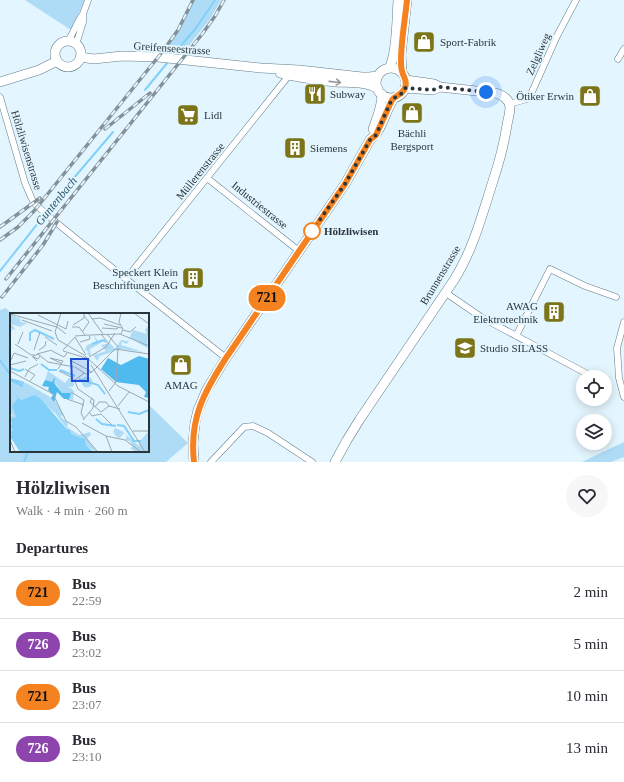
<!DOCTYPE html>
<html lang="en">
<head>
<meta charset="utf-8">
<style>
	body { margin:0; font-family:"Times New Roman",serif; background:#f7f7f7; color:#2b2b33; height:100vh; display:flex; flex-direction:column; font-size:15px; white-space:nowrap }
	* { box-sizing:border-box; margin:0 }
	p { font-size:13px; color:#7c7c81 }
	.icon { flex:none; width:22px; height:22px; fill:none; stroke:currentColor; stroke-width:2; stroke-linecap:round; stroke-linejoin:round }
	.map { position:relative; height:462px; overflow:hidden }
	.sheet { display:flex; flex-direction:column; background:#fff; flex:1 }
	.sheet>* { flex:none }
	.badge { padding:0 8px; border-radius:13px; font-size:14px; line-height:26px }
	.fabs { position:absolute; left:576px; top:370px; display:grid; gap:8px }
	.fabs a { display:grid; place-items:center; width:36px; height:36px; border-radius:50%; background:#fff; box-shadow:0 2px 10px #0003; font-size:20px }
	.you { position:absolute; width:20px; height:20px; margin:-10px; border:3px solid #fff; border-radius:50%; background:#1a73e8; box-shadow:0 0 0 6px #1a73e833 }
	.map>.badge { position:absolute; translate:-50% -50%; box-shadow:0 0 0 2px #fff }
	h2 { padding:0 16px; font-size:15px; line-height:36px }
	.round { display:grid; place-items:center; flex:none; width:42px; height:42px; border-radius:21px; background:#f7f7f7 }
	.headline { display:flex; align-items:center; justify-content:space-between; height:68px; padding:0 16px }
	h1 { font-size:19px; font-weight:800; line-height:30px }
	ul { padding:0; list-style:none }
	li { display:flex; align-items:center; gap:12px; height:52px; padding:0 16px; border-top:1px solid #e1e1e2 }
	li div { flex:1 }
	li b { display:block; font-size:15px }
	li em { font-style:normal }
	li .badge { min-width:44px; font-weight:700; text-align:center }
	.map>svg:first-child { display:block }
</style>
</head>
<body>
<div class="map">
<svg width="624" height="462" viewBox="0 0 624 462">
	<rect width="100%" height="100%" fill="#e3f5fe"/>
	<path fill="#aedcf6" d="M25,0H85L71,30Z
		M193,0H221L210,19L183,53L163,51L178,30Z
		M6,308L12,314L11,451H148V404L188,443L166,462H0V310Z
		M624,442V457L611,462H582Z"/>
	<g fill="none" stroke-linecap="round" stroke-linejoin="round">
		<path stroke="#81d0f9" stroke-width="2" d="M173,55L196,28L215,0
			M145,90L168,62
			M0,271L73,179L113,132
			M0,360L11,376
			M24,462L28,451"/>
		<g stroke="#627c8a" stroke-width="7">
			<path id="street" d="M68,42L79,20L83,14
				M76,45L79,35L83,22V14L88,0
				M618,59L624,49
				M0,97L25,183L31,197L34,203L53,220L126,279L226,358
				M509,104L527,99L531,94L557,36L576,0
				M207,178L299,251
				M126,279L286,79L287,75
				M446,293L481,317L593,377
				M624,322L617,348L619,378L624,397
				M516,336L550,269L585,286L616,297
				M211,462L244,427L253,426L268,433L312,462"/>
		</g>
		<g stroke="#627c8a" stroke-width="10">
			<path id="secondary" d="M55 54a13 13 0 1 1 26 0a13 13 0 1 1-26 0Z
				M80,57L94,59L122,56L158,57L261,68L299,70L362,77H369L378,76
				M389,68C397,56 397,16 398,0
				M376 83a15 15 0 1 1 30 0a15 15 0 1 1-30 0Z
				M280,73C298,78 317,80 335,82C349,83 367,81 378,89
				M402,73L401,54L407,0
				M0,82L39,70L57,61
				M405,88L433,90L440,87
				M373,129C377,118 382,107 382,94
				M194,462L193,443L195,423L198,410L207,389L226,358L345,184L370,140C383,130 385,111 394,98
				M335,462L347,440L360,419L454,280C473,250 482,215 493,181C499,163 504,144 507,125C508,119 510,113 510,107C509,99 503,95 495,93L440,87L434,84L406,80"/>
		</g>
		<use href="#street" stroke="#fff" stroke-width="6"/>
		<use href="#secondary" stroke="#fff" stroke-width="9"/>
		<g stroke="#839199" stroke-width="3.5">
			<path id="rail" d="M105,129L150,93
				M0,227L40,198
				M0,240L18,227L34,211L163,51L178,30L193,0
				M6,279L203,33L215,16L224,0
				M2,297L43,245L57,222"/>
		</g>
		<use href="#rail" stroke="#e3f5fe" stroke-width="2" stroke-dasharray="6" stroke-linecap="butt"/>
	</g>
	<defs><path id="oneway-shaft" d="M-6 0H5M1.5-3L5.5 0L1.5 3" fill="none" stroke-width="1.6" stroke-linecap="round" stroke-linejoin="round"/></defs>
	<use stroke="#959a9e" href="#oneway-shaft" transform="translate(335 82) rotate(6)"/>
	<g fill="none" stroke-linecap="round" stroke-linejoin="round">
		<g stroke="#fff" stroke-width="9">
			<path id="line" d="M194,462C189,419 204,392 226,358L345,184L370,140L376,135L392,100C396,95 402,95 405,88C408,80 403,77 402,71C401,68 401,64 401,61C401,41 405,20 407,0"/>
		</g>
		<use href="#line" stroke="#f58220" stroke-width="6"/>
		<path stroke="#2b363c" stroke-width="4" stroke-dasharray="0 7.2" d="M312,231L345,184L370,140L376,135L390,103L394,98L401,94L405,88L433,90L440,87L486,92"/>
	</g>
	<defs>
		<g id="shop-square" transform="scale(1.15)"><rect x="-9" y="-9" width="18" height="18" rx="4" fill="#7b7418" stroke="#e3f5fe"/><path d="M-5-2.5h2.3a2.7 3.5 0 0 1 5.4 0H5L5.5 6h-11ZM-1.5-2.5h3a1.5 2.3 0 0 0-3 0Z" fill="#fff"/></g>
		<g id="restaurant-square" transform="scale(1.15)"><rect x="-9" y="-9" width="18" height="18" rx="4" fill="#7b7418" stroke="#e3f5fe"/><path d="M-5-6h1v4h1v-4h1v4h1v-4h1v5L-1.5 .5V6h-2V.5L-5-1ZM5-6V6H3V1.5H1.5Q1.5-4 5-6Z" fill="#fff"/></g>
		<g id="supermarket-square" transform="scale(1.15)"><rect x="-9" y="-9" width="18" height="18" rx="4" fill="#7b7418" stroke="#e3f5fe"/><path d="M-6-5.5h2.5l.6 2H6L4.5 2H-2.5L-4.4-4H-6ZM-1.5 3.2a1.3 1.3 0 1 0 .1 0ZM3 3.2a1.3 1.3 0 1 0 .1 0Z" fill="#fff"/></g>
		<g id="building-square" transform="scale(1.15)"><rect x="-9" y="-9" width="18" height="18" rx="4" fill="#7b7418" stroke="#e3f5fe"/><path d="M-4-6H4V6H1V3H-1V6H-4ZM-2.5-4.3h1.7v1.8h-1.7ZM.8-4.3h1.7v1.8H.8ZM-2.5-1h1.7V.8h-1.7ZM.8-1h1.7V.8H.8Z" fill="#fff"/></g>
		<g id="school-square" transform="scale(1.15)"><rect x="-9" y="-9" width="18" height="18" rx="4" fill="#7b7418" stroke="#e3f5fe"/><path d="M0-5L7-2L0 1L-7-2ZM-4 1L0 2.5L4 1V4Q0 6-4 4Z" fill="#fff"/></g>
	</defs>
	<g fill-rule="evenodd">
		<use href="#shop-square" x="424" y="42"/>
		<use href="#restaurant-square" x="315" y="94"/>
		<use href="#shop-square" x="590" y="96"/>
		<use href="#shop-square" x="412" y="113"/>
		<use href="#supermarket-square" x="188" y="115"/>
		<use href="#building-square" x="295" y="148"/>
		<use href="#building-square" x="193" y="278"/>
		<use href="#building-square" x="554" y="312"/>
		<use href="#school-square" x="465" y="348"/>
		<use href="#shop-square" x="181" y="365"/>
	</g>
	<circle fill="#fff" stroke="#f58220" stroke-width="2" cx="312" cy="231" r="8"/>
	<g text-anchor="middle" stroke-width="4" stroke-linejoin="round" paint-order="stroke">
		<g font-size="11" fill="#2b363c" stroke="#e3f5fe" text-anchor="start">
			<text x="440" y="46">Sport-Fabrik</text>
			<text x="330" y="98">Subway</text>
			<text x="574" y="100" text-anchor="end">Ötiker Erwin</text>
			<text x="204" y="119">Lidl</text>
			<text x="412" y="137" text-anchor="middle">Bächli<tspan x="412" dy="13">Bergsport</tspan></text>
			<text x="310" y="152">Siemens</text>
			<text x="178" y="276" text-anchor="end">Speckert Klein<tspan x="178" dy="13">Beschriftungen AG</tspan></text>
			<text x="538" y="310" text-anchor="end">AWAG<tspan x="538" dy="13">Elektrotechnik</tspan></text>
			<text x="480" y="352">Studio SILASS</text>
			<text x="181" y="389" text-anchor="middle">AMAG</text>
		</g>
		<g font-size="11" fill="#2b363c" stroke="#e3f5fe">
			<text transform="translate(172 48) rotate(4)" y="4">Greifenseestrasse</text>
			<text transform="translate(538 54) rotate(-66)" y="4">Zelgliweg</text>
			<text transform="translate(27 150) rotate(73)" y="4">Hölzliwisenstrasse</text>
			<text transform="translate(200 171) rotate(-51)" y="4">Müllerenstrasse</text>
			<text transform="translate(260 205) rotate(39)" y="4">Industriestrasse</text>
			<text transform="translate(440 275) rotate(-59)" y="4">Brunnenstrasse</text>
		</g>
		<g font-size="11" font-weight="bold" fill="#2b363c" stroke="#e3f5fe" text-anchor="start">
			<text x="324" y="235">Hölzliwisen</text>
		</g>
		<g font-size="12" font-style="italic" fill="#2c576e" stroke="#e3f5fe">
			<text transform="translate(56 201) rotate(-51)" y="4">Guntenbach</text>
		</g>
	</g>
	<g transform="translate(10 313)">
		<rect width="139" height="139" fill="#e3f5fe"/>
		<path d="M0,0L7,5L9,4L11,9L17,10L10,14L1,11L6,17L3,16L0,20L2,16L0,15ZM139,11L137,35L120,25L117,31L112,29L111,32L133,39L111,36L90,43L87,48L83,42L96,38L91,32L100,30L105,36L111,27L118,28L123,17L137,21L135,17ZM84,22L88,28H94L80,36L81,42L79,43L77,40L79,39L75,37L77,32L86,29ZM38,58L55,70L59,65L63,66L64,72L62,74L58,73L82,93L64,78L63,87L59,86L60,80H52L47,72L35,67ZM71.5 69a5.5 5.5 0 1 1 11 0a5.5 5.5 0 1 1-11 0ZM5,66L18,71L45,87L55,104L51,102V104L58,110L57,114L69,122L80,119L81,122L77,125L87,139L75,133V126L61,121L45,100L24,82L11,87L5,100L6,104L1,108L2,109L0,122V105L3,102L0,101V71ZM105,115L112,118L129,133V129L139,118V139H126L120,135L123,134L120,128L115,127L117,123L114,120L110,125L107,124L103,119Z" fill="#aedcf6"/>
		<path d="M129,43L139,46V85L134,84L136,79L129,72L106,69L91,56L98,45L111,52ZM45,64L44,70L52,80H61L59,86H54L47,79L44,89L41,85L43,82L38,77L39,74L32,73L35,67L42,69Z" fill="#4fbaed"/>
		<path d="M0,76L11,87L24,82L30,85L61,121L75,126L76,133L84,139H10L1,125L2,109L0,106L6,104L2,93L8,85Z" fill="#81d0f9"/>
		<path fill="none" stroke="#81d0f9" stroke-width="2" d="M20,28V20L25,17L44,26M82,31L93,27L96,29M31,51L39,57H47M0,55L9,58L14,56M50,57L65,63M0,66L14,70M69,66L88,72L95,81M0,67L13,73M118,99L129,101L139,97M86,106L92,111L106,113M107,112L114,113L124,128H131M1,113L4,114L17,105L34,108L59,118L68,139M3,114L23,139"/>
		<path fill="none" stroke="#99a9b0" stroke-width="1" d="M51,0L45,19L48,27L74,42L108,73L139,89M78,0L93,21M111,0L109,9L113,16L111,21M124,0L139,11M0,1L47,14L56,21M28,2L56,16L58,8M82,6L90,5L110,12M12,7L42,18M94,11L112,15M63,12L74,5V0M62,14H69L75,22M92,15L107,16L108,14M113,17L120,19L126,14M73,18L79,9L74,3M91,21L99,31M97,21L108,34M80,22L110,21L139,33M65,23L79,22M35,24L47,32M65,24L76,42M70,29L80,26L79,22M5,31L21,42H25M8,31L13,19M24,37L30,19M29,37L35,33L36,28M53,37L65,24M42,38L54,44L57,40M53,38L76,45M27,41L42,37M22,44L28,41L38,49L64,54M79,44L96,34L105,20M40,45L53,48L48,56M40,45L51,50M60,47L82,59M27,48L23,44L28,46L30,43M0,49L4,40L18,45M0,52L16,48M81,52L135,139M65,54L76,61L82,59M15,56L25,62L20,68M0,58L43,81L56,108L66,114L88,139M49,58L63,65M82,59L105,36L139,41M15,64L19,56L28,51M64,66L68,76L84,87L83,95L73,107M64,68L74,60M99,78L106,69L108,35M61,79L74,87L71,100L74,106M82,85L80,89L91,99L99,93L110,96M57,86L74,92M108,93L119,79M85,94L89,89H96L99,93M79,99L82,103L91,101L102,112M72,110L96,123L115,127L131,139M123,118H139M96,123L102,139M0,127L5,139"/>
		<path fill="#1d4ed8" fill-opacity="0.15" stroke="#1d4ed8" stroke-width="2" d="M61,46H78V68H62Z"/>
		<rect width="139" height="139" fill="none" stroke="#2b363c" stroke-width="2"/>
	</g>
</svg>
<div class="fabs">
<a><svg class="icon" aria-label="locate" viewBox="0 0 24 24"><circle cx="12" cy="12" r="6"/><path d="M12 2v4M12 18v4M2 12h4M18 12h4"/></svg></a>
<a><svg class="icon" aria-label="layers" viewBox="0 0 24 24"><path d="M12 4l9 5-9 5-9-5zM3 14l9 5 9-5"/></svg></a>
</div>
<div class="you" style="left:486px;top:92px"></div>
<b class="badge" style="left:267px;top:298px;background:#f58220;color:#111">721</b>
</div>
<section class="sheet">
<div class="headline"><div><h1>Hölzliwisen</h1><p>Walk · 4 min · 260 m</p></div><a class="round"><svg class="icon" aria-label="heart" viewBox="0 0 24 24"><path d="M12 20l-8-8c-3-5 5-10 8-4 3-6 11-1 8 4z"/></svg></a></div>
<h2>Departures</h2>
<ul>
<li><span class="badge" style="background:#f58220;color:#111">721</span><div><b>Bus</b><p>22:59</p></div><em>2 min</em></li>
<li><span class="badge" style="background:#8e44ad;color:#fff">726</span><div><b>Bus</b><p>23:02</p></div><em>5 min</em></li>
<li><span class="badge" style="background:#f58220;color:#111">721</span><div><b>Bus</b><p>23:07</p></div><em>10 min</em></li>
<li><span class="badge" style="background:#8e44ad;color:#fff">726</span><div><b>Bus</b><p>23:10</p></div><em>13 min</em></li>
</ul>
</section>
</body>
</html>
